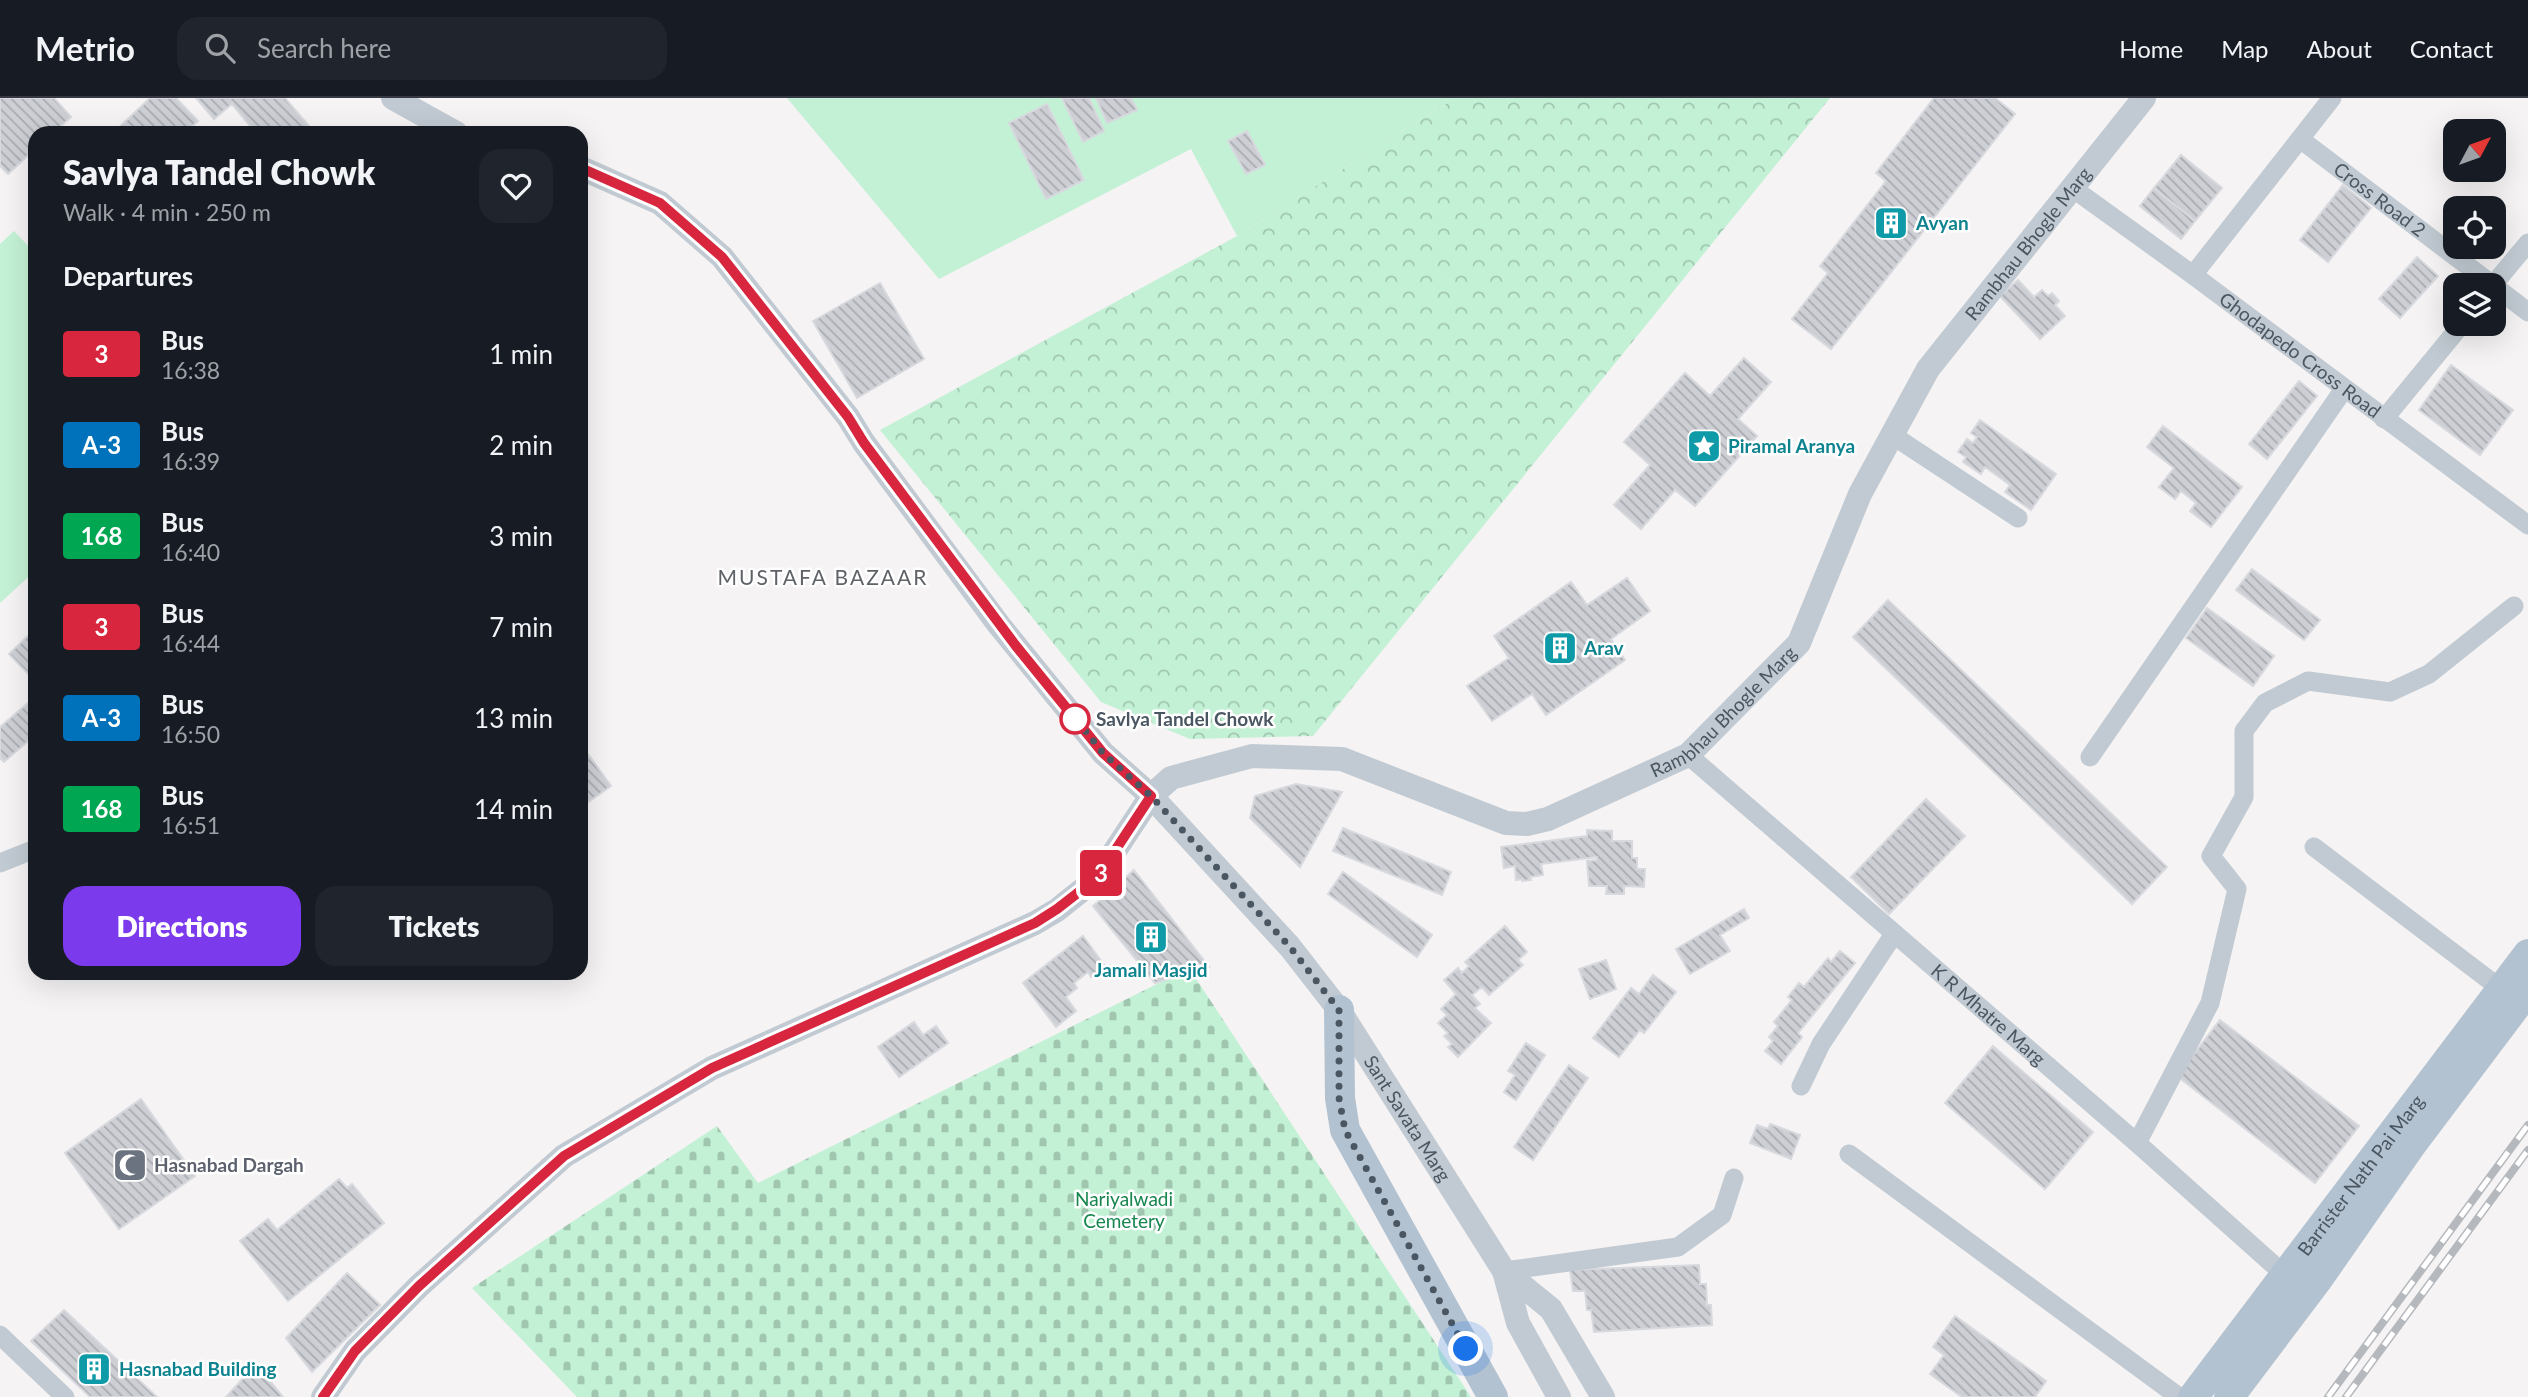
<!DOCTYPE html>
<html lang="en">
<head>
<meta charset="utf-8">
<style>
	body { margin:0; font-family:Lato,sans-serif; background:#20242c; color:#f1f3f6; height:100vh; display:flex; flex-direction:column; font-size:26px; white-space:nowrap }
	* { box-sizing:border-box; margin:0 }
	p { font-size:23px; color:#9ea1a6 }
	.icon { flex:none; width:38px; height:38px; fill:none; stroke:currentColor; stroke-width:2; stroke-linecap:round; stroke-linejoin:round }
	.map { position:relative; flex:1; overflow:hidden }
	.panel { position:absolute; left:28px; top:28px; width:560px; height:854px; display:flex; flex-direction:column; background:#171b24; border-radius:21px; box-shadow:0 7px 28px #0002 }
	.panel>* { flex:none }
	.badge { padding:0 14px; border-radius:5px; font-size:24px; line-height:46px }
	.needle { width:46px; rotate:49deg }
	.tools { position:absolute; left:2443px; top:21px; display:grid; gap:14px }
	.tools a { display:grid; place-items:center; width:63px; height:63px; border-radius:14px; background:#171b24; box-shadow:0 7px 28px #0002; font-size:35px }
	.you { position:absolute; width:35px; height:35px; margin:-18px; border:5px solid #fff; border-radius:50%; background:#1a73e8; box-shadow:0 0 0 10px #1a73e833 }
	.map>.badge { position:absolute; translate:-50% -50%; box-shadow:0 0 0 4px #fff }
	h2 { padding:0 35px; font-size:26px; line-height:63px }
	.round { display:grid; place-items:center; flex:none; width:74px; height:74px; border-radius:21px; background:#20242c }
	.head { display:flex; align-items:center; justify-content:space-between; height:119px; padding:0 35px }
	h1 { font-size:33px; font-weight:800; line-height:52px }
	.primary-button { display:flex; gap:14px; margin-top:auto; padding:14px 35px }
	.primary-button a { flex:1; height:80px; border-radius:21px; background:#7c3aed; color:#fff; font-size:28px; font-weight:800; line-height:80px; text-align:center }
	.primary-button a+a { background:#20242c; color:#f1f3f6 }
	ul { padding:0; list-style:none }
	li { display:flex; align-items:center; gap:21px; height:91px; padding:0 35px }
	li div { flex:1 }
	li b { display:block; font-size:26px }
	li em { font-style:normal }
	li .badge { min-width:77px; font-weight:700; text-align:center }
	header { display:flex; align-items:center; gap:42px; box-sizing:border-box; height:98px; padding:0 35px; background:#171b24; border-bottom:2px solid #363941 }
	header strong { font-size:33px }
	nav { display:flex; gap:38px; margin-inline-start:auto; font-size:24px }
	.search { width:490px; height:63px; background:#20242c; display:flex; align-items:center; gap:18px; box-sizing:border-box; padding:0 24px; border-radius:21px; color:#9ea1a6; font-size:26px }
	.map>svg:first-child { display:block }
</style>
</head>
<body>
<header>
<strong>Metrio</strong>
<div class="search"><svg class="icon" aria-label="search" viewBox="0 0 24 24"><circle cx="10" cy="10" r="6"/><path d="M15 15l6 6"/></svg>Search here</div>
<nav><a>Home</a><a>Map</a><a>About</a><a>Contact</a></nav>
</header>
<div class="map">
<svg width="2528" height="1299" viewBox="0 0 2528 1299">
	<defs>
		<pattern id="forest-crowns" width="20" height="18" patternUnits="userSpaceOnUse" patternTransform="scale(1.75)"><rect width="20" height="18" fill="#c3f1d5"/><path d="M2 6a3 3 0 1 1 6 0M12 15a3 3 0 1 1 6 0" fill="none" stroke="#a0c6b0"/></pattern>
		<pattern id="cemetery-stones" width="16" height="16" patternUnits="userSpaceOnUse" patternTransform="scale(1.75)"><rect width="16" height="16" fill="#c3f1d5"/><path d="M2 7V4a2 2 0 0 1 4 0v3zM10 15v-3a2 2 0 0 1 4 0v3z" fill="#a0c6b0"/></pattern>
		<pattern id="building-back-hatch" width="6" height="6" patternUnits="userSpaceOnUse" patternTransform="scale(1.75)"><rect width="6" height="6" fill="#cdcfd5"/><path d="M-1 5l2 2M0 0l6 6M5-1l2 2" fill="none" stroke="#a8abb0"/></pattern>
	</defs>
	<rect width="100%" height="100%" fill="#f5f3f3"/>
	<path fill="url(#forest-crowns)" d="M1455,0H1830L1313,638L1190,641L1101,604L880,332L1237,138Z"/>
	<path fill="url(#cemetery-stones)" d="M1189,870L1471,1299H577L472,1190L717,1028L758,1085Z"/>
	<path fill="#c3f1d5" d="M787,0H1455L1237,138L1191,51L939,181Z
		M14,133L35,155V473L0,505V146Z"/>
	<path fill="url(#building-back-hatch)" stroke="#d7d9de" stroke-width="2" d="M0,0H54L71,19L53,35H35V51L8,76L0,68Z
		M150,0H176L198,23L185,35H113Z
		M196,0H285L315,35H256L232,6L214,21Z
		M1062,0H1089L1104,33L1083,44Z
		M1096,0H1131L1137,12L1107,25Z
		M1934,0H1995L2015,16L1831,251L1792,221L1828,175L1820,168L1886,83L1876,75Z
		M1047,6L1084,82L1046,101L1009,25Z
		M1247,33L1265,67L1246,76L1228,43Z
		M2181,57L2222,90L2195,123L2154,90Z
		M2343,87L2371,110L2328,164L2300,142Z
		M2154,90L2195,123L2181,141L2140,108Z
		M2417,159L2438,178L2400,220L2379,201Z
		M2018,182L2034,199L2042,192L2048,198L2052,195L2059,203L2055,207L2065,218L2040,241L2000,198Z
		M880,185L924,261L857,300L813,223Z
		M1744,260L1771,284L1738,321L1757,338L1695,408L1675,392L1641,431L1614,407L1650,367L1624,344L1685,275L1710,298Z
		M2451,267L2513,312L2480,357L2419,312Z
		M2299,283L2317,298L2267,361L2249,346Z
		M1980,322L2056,376L2031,412L2005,394L2010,387L1985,369L1981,376L1963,364L1966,359L1958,354L1967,341L1973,345L1977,339L1971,335Z
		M2163,328L2242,389L2211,429L2190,413L2196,405L2181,393L2175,401L2159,389L2174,370L2147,349Z
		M2252,471L2320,522L2304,542L2236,492Z
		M1627,480L1650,513L1611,541L1625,562L1546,617L1532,596L1492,623L1467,588L1509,560L1494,538L1571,484L1587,507Z
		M1888,502L2167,769L2132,806L1853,539Z
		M2207,510L2274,558L2253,588L2186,540Z
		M35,531V583L9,556Z
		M35,599V637L4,664L0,660V629Z
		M588,656L611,688L581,709V661Z
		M1296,686L1342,694L1300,769L1250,720L1255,698Z
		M1926,701L1965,738L1889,816L1851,779Z
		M1343,730L1451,774L1442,797L1333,753Z
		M1587,732L1612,733V743H1632V760H1637V771H1645L1644,789L1624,788V796H1606L1607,788H1589L1587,763L1597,762V759L1541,766L1543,777L1530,779L1531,782L1522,783V781L1516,782L1515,768L1504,770L1501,749L1587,738Z
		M1134,772L1209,869L1155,885L1093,808Z
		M1343,774L1432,837L1417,859L1328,796Z
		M1744,811L1749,820L1720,837L1730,853L1690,876L1676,851Z
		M1505,828L1527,854L1518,862L1523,867L1489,897L1482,889L1472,897L1480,906L1475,910L1491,925L1458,959L1448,949L1452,946L1444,938L1448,935L1438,925L1447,917L1441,911L1456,896L1444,882L1458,870L1462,875L1469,868L1465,864Z
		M1083,838L1105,868L1091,879L1088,874L1074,885L1077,890L1066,899L1076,913L1056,929L1023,885Z
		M1840,853L1855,865L1798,935L1802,939L1781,966L1765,953L1773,943L1769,939L1778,928L1774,924L1792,902L1788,899L1799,885L1804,889L1828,860L1831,864Z
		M1606,862L1616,891L1590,901L1579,871Z
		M1653,877L1676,894L1644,935L1640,932L1619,959L1593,940L1631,890L1639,896Z
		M2220,922L2359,1028L2315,1085L2177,978Z
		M914,924L923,937L936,928L948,945L899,979L878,949Z
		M1526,945L1545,957L1516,1002L1504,994L1515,977L1508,973Z
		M1993,948L2093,1034L2045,1091L1945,1005Z
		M1569,967L1588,980L1533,1062L1514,1049Z
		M141,1001L195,1078L119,1131L65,1055Z
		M1770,1026L1800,1037L1791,1061L1750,1045L1757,1027L1768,1031Z
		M339,1081L347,1090L352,1086L384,1125L288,1203L240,1143L268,1121L277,1132Z
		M1699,1167L1700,1186H1706L1707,1207H1711L1712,1227L1594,1234L1591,1212H1587L1585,1193H1573L1570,1172Z
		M347,1175L380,1207L312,1274L286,1240Z
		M64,1212L157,1299H90L31,1243Z
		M1955,1218L2046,1283L2035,1299H1962L1930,1276L1944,1257L1933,1249Z
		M256,1266L283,1299H226Z"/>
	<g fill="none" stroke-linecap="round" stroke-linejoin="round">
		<g stroke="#c1cad2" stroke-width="19">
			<path id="s1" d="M2300,41L2493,187"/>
			<path id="s2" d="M2071,89L2193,177L2528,427"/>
			<path d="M2193,177L2332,0"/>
			<path d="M2493,187L2528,145"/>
			<path d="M2494,188L2528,214"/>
			<path d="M2384,321L2462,226"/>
			<path d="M1892,337L2018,420"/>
			<path id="s3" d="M1688,657L2137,1045L2286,1178"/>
			<path d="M2090,659L2344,291"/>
			<path d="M2314,749L2501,891"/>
			<path d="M0,765L35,751"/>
			<path d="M1801,988L1821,946L1894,836"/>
			<path d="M2137,1045L2210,905L2237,791L2211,758L2244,699V633L2265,605L2308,583L2390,594L2429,576L2514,508"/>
			<path d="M1849,1056L2179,1299"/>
			<path d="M1504,1173L1678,1149L1722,1117L1734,1080"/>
			<path d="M0,1237L65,1299"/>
		</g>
		<g stroke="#c1cad2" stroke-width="24">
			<path d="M393,0L456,35"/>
			<path id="s4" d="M581,70L660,105L722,159L848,319L864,345L999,527L1103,655L1151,698L1290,849L1339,912L1504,1173L1518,1225L1559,1299"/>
			<path d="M1504,1173L1551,1211L1603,1299"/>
			<path id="s5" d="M323,1299L355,1253L419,1188L564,1058L712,970L1035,825L1057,812L1097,780L1151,698L1171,680L1252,658L1342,661L1506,725L1527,726L1548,721L1688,657L1799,545L1860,396L1928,271L2144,0"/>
		</g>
		<g stroke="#b3c2d1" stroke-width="30">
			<path d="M1339,912L1340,1000L1345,1032L1493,1299"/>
			<path id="s6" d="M2193,1299L2528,856"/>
			<path d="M2229,1299L2318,1181L2412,1046L2528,892"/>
		</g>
		<g stroke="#b5b8bd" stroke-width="8">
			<path id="rail" d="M2328,1299L2528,1027
				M2346,1299L2528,1052"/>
		</g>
		<use href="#rail" stroke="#fff" stroke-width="5" stroke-dasharray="16" stroke-linecap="butt"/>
	</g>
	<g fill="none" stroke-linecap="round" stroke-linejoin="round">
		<g stroke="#fff" stroke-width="16">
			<path id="line" d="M323,1299L355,1253L419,1188L564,1058L712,970L1035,825L1057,811L1097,780L1151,698L1103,655L1016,548L864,345L848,319L722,159L660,105L581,70"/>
		</g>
		<use href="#line" stroke="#d7263d" stroke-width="10"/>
		<path stroke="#4a5661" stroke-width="7" stroke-dasharray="0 12.6" d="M1075,621L1069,612L1103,655L1151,698L1290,849L1339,912V1000L1345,1032L1466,1251"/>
	</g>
	<defs>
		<g id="building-square" transform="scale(1.75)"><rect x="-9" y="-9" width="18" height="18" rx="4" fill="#0f9aa8" stroke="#fff"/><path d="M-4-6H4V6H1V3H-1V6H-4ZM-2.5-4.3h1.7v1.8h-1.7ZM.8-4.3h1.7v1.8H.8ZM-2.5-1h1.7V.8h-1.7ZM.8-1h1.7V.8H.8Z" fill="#fff"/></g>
		<g id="sight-square" transform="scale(1.75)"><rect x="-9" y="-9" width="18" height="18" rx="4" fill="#0f9aa8" stroke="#fff"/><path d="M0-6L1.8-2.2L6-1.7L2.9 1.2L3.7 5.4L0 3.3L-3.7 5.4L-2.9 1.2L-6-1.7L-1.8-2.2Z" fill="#fff"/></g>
		<g id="mosque-square" transform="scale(1.75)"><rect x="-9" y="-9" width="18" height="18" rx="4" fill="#6b7280" stroke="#fff"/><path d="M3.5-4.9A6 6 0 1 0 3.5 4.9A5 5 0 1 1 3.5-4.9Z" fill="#fff"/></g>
	</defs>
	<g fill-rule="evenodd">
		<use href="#building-square" x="1891" y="125"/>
		<use href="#sight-square" x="1704" y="348"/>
		<use href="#building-square" x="1560" y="550"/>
		<use href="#building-square" x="1151" y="839"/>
		<use href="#mosque-square" x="130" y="1067"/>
		<use href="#building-square" x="94" y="1271"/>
	</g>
	<circle fill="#fff" stroke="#d7263d" stroke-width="3.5" cx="1075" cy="621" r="14"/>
	<g text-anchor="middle" stroke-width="5" stroke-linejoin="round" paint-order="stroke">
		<g font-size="19" fill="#4a5661" stroke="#fff">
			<text dy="7" stroke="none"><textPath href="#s1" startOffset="100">Cross Road 2</textPath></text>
			<text dy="7" stroke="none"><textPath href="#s5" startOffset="2238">Rambhau Bhogle Marg</textPath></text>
			<text dy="7" stroke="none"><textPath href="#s2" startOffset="284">Ghodapedo Cross Road</textPath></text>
			<text dy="7" stroke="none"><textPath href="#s5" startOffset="1671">Rambhau Bhogle Marg</textPath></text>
			<text dy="7" stroke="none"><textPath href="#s3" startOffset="397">K R Mhatre Marg</textPath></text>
			<text dy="7" stroke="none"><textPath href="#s4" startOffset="1272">Sant Savata Marg</textPath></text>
			<text dy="7" stroke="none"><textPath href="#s6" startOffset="278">Barrister Nath Pai Marg</textPath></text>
		</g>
		<g font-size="19" font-weight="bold" fill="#0d838f" stroke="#fff" text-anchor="start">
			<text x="1916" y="132">Avyan</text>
			<text x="1728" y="355">Piramal Aranya</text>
			<text x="1584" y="557">Arav</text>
			<text x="1151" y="879" text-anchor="middle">Jamali Masjid</text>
			<text x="119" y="1278">Hasnabad Building</text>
		</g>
		<g font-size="19" font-weight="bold" fill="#4a5661" stroke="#fff" text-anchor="start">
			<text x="1096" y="628">Savlya Tandel Chowk</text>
		</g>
		<g font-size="19" font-weight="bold" fill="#5b616d" stroke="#fff" text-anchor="start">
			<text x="154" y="1074">Hasnabad Dargah</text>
		</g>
		<g font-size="19" fill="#17864f" stroke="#fff">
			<text x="1124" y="1108">Nariyalwadi<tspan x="1124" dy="22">Cemetery</tspan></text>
		</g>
		<g font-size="21" letter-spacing="2" fill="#5f6368" stroke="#fff">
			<text x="823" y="487">MUSTAFA BAZAAR</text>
		</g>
	</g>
</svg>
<div class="tools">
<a><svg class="needle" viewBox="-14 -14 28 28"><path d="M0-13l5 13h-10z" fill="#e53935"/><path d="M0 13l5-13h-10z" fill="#9ea1a6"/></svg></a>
<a><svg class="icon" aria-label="locate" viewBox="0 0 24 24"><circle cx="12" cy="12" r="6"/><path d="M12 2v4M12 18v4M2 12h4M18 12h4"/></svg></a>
<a><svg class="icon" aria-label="layers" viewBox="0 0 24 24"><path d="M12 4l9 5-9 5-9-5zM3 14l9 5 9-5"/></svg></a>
</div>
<div class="you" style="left:1466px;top:1251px"></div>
<b class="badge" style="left:1101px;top:775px;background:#d7263d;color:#fff">3</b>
<section class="panel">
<div class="head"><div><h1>Savlya Tandel Chowk</h1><p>Walk · 4 min · 250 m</p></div><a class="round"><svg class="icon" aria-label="heart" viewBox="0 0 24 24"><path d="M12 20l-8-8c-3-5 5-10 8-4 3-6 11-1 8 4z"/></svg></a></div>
<h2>Departures</h2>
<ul>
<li><span class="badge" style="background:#d7263d;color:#fff">3</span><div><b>Bus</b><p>16:38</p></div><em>1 min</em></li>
<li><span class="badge" style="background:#0072bc;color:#fff">A-3</span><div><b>Bus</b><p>16:39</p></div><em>2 min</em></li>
<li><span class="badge" style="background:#00a651;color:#fff">168</span><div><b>Bus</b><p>16:40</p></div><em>3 min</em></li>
<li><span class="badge" style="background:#d7263d;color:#fff">3</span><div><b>Bus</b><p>16:44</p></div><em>7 min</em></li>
<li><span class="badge" style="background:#0072bc;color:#fff">A-3</span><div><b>Bus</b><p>16:50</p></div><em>13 min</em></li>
<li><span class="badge" style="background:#00a651;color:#fff">168</span><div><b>Bus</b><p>16:51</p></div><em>14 min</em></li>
</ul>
<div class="primary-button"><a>Directions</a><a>Tickets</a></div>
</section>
</div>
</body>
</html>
